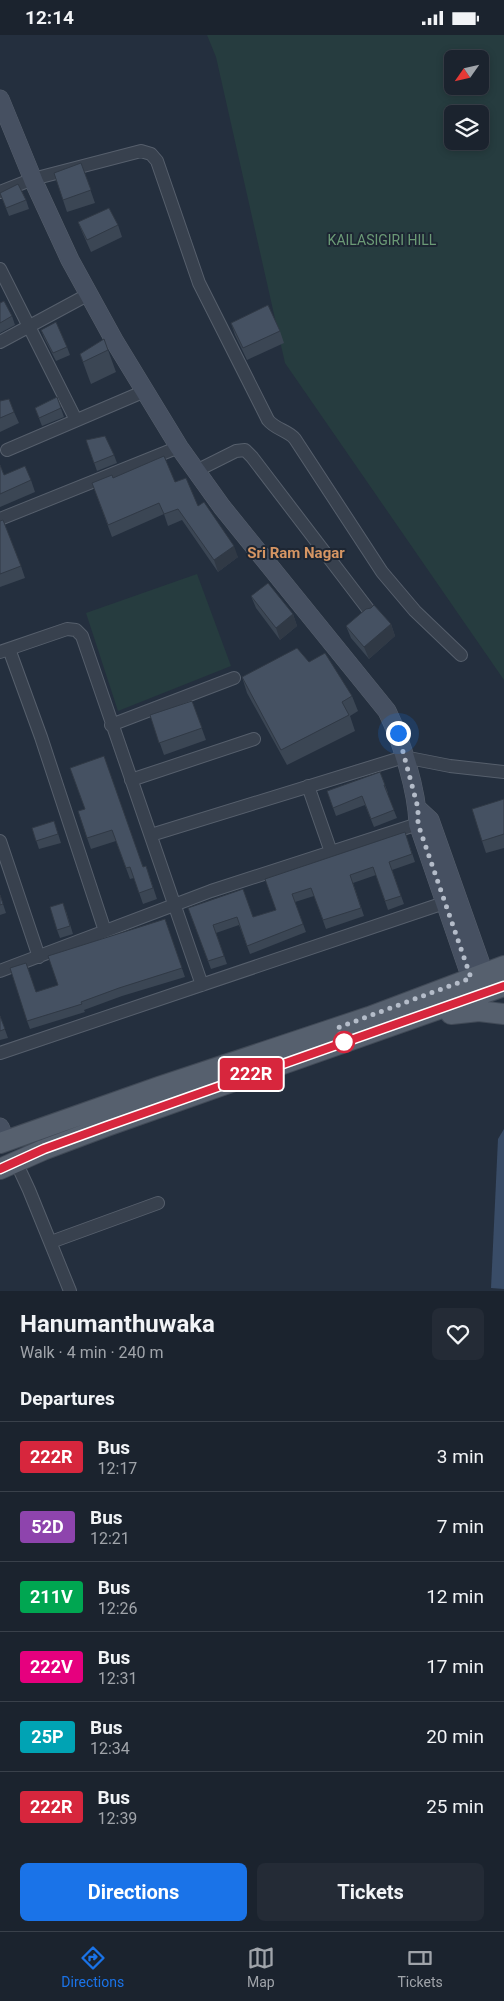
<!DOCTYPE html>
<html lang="en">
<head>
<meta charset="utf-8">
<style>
	body { margin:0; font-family:Roboto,sans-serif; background:#242b36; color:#f1f3f6; height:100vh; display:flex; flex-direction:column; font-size:19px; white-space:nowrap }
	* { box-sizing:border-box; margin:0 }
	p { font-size:16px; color:#a0a4aa }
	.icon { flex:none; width:28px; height:28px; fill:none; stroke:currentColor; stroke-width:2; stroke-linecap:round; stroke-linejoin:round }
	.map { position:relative; height:1256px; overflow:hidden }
	.sheet { display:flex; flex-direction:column; background:#1b232e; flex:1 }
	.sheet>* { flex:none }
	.badge { padding:0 10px; border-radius:4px; font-size:18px; line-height:32px }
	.needle { width:32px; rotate:236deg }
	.controls { position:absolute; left:444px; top:15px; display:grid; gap:10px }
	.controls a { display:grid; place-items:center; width:45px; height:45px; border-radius:8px; background:#1b232e; box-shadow:0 2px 8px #0003,0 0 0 1px #39404a; font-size:25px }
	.you { position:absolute; width:25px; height:25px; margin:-12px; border:4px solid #fff; border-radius:50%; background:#1a73e8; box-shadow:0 0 0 8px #1a73e833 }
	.map>.badge { position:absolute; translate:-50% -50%; box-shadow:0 0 0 2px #fff }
	h2 { padding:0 20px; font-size:19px; line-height:45px }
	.round { display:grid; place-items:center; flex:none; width:52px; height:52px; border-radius:8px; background:#242b36 }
	.headline { display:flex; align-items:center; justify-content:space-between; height:85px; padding:0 20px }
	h1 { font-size:24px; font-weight:700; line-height:38px }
	.primary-button { display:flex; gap:10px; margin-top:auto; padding:10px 20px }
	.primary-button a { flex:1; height:58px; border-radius:8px; background:#1a73e8; color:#fff; font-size:20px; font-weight:700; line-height:58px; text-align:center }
	.primary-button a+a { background:#242b36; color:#f1f3f6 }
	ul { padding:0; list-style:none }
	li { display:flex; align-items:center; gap:15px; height:70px; padding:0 20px; border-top:1px solid #39404a }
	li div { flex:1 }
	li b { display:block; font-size:19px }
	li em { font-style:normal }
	li .badge { min-width:55px; font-weight:700; text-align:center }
	.status { display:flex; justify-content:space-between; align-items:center; height:35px; padding:0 25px; background:#1b232e; direction:ltr }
	.status svg { height:14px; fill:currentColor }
	.tab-bar { display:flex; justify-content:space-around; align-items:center; height:70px; border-top:1px solid #39404a; background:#1b232e; font-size:14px; color:#a0a4aa }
	.tab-bar a { display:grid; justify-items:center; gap:2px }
	.tab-bar .active { color:#1a73e8 }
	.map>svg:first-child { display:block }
</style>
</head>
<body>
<div class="status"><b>12:14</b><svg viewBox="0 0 49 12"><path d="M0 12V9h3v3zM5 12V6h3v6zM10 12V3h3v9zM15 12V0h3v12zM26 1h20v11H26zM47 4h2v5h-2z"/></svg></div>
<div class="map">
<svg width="504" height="1256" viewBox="0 0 504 1256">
	<rect width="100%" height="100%" fill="#242f3e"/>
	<path fill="#263c3f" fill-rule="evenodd" d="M207,0H504V645L285,328L216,22ZM452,24H480V51H452ZM452,79H480V106H452Z
		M197,539L231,631L118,676L86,578Z"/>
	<path fill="#394c67" d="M504,1094V1254L491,1253L498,1104Z"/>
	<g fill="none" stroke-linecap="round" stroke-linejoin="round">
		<g stroke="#565f6c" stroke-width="14">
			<path id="street" d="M0,157L33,144L141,116L151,119L157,126L199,248L268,385C276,395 288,395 295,404L382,537L415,576L461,620
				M0,234L76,385
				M0,307L89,259
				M7,415L145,356
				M196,436L236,416L245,415L252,422L371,578
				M0,484L179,412
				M9,614L41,702L105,896
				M0,617L67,594L76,595L82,601L202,950
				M111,690L234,643
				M131,745L254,704
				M308,751L331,817
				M151,800L404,722L450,731L504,737
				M0,806L39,922
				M0,936L211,856L424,787
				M0,1018L444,868
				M16,1127L29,1155L70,1256
				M51,1207L158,1168"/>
		</g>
		<g stroke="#565f6c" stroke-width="19">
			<path id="secondary" d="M0,64L34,147L70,225L115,307L179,412L222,472L387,676C402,707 417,755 418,789L475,955
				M417,773L430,785L489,952
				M0,1092L6,1106"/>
		</g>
		<g stroke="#414a57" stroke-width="22">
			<path id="primary" d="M451,979L479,976L504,979
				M0,1108L159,1052L369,982L504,931
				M0,1134L43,1115L107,1091L504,951"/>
		</g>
		<use href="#street" stroke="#38414e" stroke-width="12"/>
		<use href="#secondary" stroke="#465061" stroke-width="18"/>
		<use href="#primary" stroke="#56606e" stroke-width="20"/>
	</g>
	<path fill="#3b4654" d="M81,128L95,168L67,177L63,165Z
		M0,158L26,165L29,174L9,181Z
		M78,187L118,190L122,202L91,217L83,199Z
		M0,268L12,281L15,290L0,298Z
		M231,288L280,296L284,308L247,325L235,300Z
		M41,295L67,312L70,320L56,326L44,303Z
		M104,304L116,337L91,349L88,341L80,319Z
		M57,362L64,382L42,391L35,373Z
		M0,366L14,377L19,388L0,397Z
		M86,405L114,420L117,428L97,436Z
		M0,430L4,440L31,445L35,457L0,472Z
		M113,443L175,447L198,471L238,522L218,537L182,485L168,491L164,479L112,502L92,448Z
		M0,486L21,531L25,543L0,552Z
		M251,561L293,579L297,591L280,605L256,573Z
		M391,589L395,601L369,624L351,603L346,591Z
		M242,642L352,661L358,676L350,681L355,696L287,730L247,658Z
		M192,666L206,705L164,720L150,680Z
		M70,733L144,832L146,831L157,864L143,869L134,843L130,844L116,806L91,814L87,803L85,774Z
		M380,737L388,758H387L397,783L374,792L365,770L336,781L327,756Z
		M504,764V813L486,818L482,806Z
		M54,786L61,808L39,814L32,793Z
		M405,797L415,827L392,835L404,869L388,875L376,840L353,848L364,881L326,894L314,861L295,867L306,897L250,919L239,890L216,898L227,929L211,934L188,873L253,882L276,875L265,844Z
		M0,860L6,878L0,880Z
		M66,876L73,899L60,903L57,895Z
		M165,884L185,942L122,961L84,975L85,977L30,994L27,986L58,950Z
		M0,981L8,1003L0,1005Z"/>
	<path fill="#303945" d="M234,511L238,522L218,537L214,525Z
		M293,579L297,591L280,605L276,593Z
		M391,589L395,601L369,624L364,612Z"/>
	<path fill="#455162" stroke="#303945" d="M81,128L91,155L63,165L54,138Z
		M18,149L26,165L6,173L0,158Z
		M109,173L118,190L87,205L78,187Z
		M4,266L12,281L0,288V268Z
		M268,270L280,296L243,313L231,288Z
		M56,287L67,312L53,318L41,295Z
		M104,304L108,315L83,327L80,319Z
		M57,362L61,373L39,383L35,373Z
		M9,364L14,377L0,383V366Z
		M105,401L114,420L94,428L86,405Z
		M164,421L175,447L186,443L198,471L204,467L234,511L214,525L178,474L164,479L159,468L108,490L92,448L112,440L113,443Z
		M0,430L4,440L25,431L31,445L0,459Z
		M3,485L21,531L0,539V486Z
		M268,548L293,579L276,593L251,561Z
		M374,570L391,589L364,612L346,591L366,574L371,573Z
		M297,613L309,627L325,618L352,661L342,667L349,680L281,715L242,642Z
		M192,666L202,693L159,708L150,680Z
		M104,721L143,832L146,831L153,853L139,858L130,832L126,833L112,795L87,803L78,776L85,774L70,733Z
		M380,737L385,750H384L394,775L371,784L362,761L333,773L327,756Z
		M504,764V799L482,806L472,774Z
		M54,786L58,799L36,806L32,793Z
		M405,797L412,819L389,827L401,861L385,866L373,832L350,840L361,873L323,885L311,853L292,859L303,889L247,911L237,882L213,890L224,921L208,926L188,873L243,854L253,882L276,875L265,844Z
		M0,860L3,869L0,870Z
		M63,868L70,891L57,895L50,872Z
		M165,884L182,933L119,953L81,967L82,969L27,986L10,933L26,928L36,957L58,950L48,921Z
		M0,981L5,994L0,996Z"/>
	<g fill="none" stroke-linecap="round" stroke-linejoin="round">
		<g stroke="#fff" stroke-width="11">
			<path id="line" d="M0,1134L44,1114L107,1091L504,951"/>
		</g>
		<use href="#line" stroke="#d7263d" stroke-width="8"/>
		<path stroke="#b4bcc9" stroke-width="5" stroke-dasharray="0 9" d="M344,1007L337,993L471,943L418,789V773L398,698"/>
	</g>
	<circle fill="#fff" stroke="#d7263d" stroke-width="2.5" cx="344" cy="1007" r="10"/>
	<g text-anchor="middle" stroke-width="4" stroke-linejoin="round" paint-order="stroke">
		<g font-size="14" fill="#6b9a76" stroke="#1d2633">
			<text x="382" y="210">KAILASIGIRI HILL</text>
		</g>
		<g font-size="15" font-weight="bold" fill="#d59563" stroke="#1d2633">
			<text x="296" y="523">Sri Ram Nagar</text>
		</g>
	</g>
</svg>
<div class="controls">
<a><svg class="needle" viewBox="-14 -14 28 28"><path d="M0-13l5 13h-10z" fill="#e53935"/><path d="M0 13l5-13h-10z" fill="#a0a4aa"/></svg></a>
<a><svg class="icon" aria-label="layers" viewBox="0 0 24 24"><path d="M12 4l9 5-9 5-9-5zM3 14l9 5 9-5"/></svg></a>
</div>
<div class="you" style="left:398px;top:698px"></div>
<b class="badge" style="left:251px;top:1039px;background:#d7263d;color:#fff">222R</b>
</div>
<section class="sheet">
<div class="headline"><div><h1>Hanumanthuwaka</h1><p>Walk · 4 min · 240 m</p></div><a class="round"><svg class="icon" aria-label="heart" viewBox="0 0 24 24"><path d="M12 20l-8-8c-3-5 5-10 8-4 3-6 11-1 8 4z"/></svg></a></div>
<h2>Departures</h2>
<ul>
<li><span class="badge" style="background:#d7263d;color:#fff">222R</span><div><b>Bus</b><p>12:17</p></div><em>3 min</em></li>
<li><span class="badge" style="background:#8e44ad;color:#fff">52D</span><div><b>Bus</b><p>12:21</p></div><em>7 min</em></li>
<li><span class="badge" style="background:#00a651;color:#fff">211V</span><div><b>Bus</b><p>12:26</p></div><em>12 min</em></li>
<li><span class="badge" style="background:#e6007e;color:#fff">222V</span><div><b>Bus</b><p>12:31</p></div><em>17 min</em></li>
<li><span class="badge" style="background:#00a3b4;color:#fff">25P</span><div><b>Bus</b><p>12:34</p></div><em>20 min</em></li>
<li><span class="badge" style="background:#d7263d;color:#fff">222R</span><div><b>Bus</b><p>12:39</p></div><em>25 min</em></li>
</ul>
<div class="primary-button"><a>Directions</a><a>Tickets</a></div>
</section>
<nav class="tab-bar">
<a class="active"><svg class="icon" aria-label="directions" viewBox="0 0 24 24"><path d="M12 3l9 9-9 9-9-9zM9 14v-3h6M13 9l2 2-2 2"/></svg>Directions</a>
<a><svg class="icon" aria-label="map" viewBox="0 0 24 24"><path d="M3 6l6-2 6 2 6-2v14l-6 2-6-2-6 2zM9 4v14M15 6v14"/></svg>Map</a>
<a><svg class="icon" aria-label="tickets" viewBox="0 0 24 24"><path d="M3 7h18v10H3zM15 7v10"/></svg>Tickets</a>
</nav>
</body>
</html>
